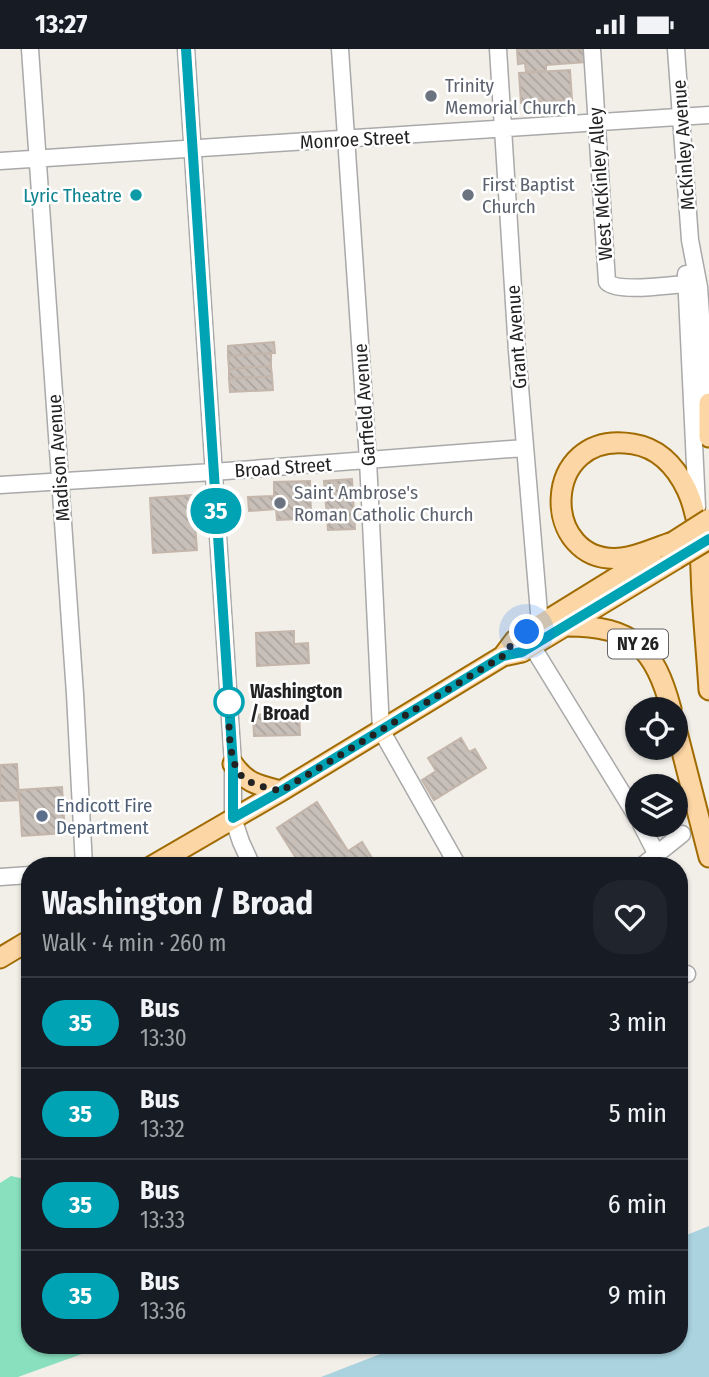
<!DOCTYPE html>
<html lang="en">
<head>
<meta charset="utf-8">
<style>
	body { margin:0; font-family:"Fira Sans Condensed",sans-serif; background:#20242c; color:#f1f3f6; height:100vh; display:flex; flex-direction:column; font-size:26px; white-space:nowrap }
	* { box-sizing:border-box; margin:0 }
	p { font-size:23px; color:#9ea1a6 }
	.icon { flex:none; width:38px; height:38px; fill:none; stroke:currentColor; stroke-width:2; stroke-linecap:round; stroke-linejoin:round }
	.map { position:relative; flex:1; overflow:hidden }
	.panel { position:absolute; left:21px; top:808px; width:667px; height:497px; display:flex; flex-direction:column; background:#171b24; border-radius:28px; box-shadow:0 2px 5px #0004 }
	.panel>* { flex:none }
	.badge { padding:0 14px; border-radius:23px; font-size:24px; line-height:46px }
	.fabs { position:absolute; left:625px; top:648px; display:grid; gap:14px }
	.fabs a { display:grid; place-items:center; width:63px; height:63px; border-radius:50%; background:#171b24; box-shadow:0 2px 5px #0004; font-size:35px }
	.you { position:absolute; width:35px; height:35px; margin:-18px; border:5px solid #fff; border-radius:50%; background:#1a73e8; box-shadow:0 0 0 10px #1a73e833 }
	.map>.badge { position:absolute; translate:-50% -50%; box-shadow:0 0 0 4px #fff }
	.round { display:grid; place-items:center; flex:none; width:74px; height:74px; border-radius:28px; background:#20242c }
	.headline { display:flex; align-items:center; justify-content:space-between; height:119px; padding:0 21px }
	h1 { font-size:33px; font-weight:700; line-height:52px }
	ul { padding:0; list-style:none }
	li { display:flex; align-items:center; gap:21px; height:91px; padding:0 21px; border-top:2px solid #363941 }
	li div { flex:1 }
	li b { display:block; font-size:26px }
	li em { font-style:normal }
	li .badge { min-width:77px; font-weight:700; text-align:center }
	.status { display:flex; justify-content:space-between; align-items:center; height:49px; padding:0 35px; background:#171b24; direction:ltr }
	.status svg { height:19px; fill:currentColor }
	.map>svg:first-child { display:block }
</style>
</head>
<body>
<div class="status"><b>13:27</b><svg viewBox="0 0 49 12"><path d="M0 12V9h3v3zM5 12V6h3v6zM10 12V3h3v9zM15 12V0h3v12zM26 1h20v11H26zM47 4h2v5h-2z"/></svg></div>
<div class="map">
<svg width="709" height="1328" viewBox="0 0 709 1328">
	<defs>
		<pattern id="building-back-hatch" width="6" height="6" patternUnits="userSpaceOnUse" patternTransform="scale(1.75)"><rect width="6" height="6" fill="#c7bfb8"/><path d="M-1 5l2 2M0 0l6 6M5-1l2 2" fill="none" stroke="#aba49e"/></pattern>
	</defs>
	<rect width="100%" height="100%" fill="#f2efe9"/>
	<path fill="#88e0be" d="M11,1127L30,1131V1297H104L18,1328H0V1134Z"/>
	<path fill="#aad3df" d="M709,1177V1328H321L401,1297H679V1189Z"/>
	<path fill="url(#building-back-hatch)" stroke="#c4b6ab" stroke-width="2" d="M517,0H585L586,13L546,16V22L526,23L525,14L518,15Z
		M570,21L572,51L521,54L519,24Z
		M274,293L275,304L228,307V297Z
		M271,304V317L229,320L228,307Z
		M271,317L272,327L229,330V320Z
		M272,327L273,341L230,343L229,330Z
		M352,430L355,480L328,481L324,432Z
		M310,432L311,464H301L298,470L277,471L276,460L249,462L248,448L274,447V433Z
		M193,446L197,501L153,504L150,449Z
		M294,582V595L308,594L309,614L257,617L256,584Z
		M299,663L300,686L254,687L253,666Z
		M461,689L469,703L475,700L486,719L434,751L422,731L436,722L428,709Z
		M17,715L19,751L0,752V716Z
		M62,738L65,784L22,787L19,741Z
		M317,753L348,802L362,793L377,817H338L335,813L328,817H301L277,779Z"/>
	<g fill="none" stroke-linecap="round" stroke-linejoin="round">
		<g stroke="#a9a9a9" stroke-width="19">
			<path id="minor" d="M30,0L75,645L84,817
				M186,0L233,715V769L241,793L252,817
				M340,0L368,411L381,681L458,817
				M498,0L517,302L540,576
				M592,0L607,233C619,244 668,236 685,235
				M676,0L690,191L699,238L708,365
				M0,112L709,66
				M686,225L697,458
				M0,436L213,423L524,399
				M532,597L637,768
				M641,775L656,804
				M642,817L682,785
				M0,828L30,826
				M679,924L687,925"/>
		</g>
		<g stroke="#a06b00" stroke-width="23">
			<path id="major" d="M709,354V388
				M673,493C657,498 639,507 622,509C539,518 539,379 633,395C659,399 676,418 687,441C702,474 700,510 702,545C704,577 707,609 709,641
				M568,577C633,577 655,599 671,660
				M503,607L515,591L651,507
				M676,679L709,808
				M233,715C247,735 258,736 281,742
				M152,817L281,742L503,607L522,603L676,510
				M0,909L30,891"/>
		</g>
		<use href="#minor" stroke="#fff" stroke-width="16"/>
		<use href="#major" stroke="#fcd6a4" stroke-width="19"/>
		<g stroke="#a06b00" stroke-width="23" stroke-linecap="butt">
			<path id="major-bridge" d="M673,493L709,470
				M676,510L709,490"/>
		</g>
		<use href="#major-bridge" stroke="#fcd6a4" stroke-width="19"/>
	</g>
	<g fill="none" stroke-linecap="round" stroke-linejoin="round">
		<g stroke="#fff" stroke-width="16">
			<path id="line" d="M186,0L233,715V769L281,742L503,607L522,603L709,490"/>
		</g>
		<use href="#line" stroke="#00a3b4" stroke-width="10"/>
		<path stroke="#222" stroke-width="7" stroke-dasharray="0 12.6" d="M229,653C229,673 227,716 244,729C254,737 269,739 281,742L503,607L515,591L527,583"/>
	</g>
	<g fill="#6b7280" stroke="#fff" stroke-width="2.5">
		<circle cx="431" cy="47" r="7"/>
		<circle cx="468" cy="146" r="7"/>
		<circle cx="280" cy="454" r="7"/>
	</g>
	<circle fill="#0f9aa8" stroke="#fff" stroke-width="2.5" cx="136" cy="146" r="7"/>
	<circle fill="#fff" stroke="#00a3b4" stroke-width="3.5" cx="229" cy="653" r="14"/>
	<circle fill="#5c6f8a" stroke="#fff" stroke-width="2.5" cx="42" cy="767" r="7"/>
	<g text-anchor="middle" stroke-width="5" stroke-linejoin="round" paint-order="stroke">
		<rect fill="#fff" stroke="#646464" stroke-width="2" x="608" y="580.5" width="60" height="29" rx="5"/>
		<g font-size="18" font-weight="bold" fill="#222">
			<text x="638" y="601">NY 26</text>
		</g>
		<g font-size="19" fill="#5b616d" stroke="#fff" text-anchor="start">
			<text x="445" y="43">Trinity<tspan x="445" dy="22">Memorial Church</tspan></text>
			<text x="482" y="142">First Baptist<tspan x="482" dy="22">Church</tspan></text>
			<text x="294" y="450">Saint Ambrose's<tspan x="294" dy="22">Roman Catholic Church</tspan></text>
		</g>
		<g font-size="19" fill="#222" stroke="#fff">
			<text transform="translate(355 90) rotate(-3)" y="7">Monroe Street</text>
			<text transform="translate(683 96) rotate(-94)" y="7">McKinley Avenue</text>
			<text transform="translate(600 135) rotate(-94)" y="7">West McKinley Alley</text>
			<text transform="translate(516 288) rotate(-94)" y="7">Grant Avenue</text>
			<text transform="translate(364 356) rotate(-94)" y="7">Garfield Avenue</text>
			<text transform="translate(58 409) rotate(-94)" y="7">Madison Avenue</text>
			<text transform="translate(283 418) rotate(-4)" y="7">Broad Street</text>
		</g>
		<g font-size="19" fill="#0d838f" stroke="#fff" text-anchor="end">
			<text x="122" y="153">Lyric Theatre</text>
		</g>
		<g font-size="19" font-weight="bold" fill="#222" stroke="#fff" text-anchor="start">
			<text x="250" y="649">Washington<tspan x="250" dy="22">/ Broad</tspan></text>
		</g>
		<g font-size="19" fill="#4e5e75" stroke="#fff" text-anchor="start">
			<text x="56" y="763">Endicott Fire<tspan x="56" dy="22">Department</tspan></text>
		</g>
	</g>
</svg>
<div class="fabs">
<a><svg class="icon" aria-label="locate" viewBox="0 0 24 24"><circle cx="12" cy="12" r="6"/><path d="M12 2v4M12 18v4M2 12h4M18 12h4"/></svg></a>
<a><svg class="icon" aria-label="layers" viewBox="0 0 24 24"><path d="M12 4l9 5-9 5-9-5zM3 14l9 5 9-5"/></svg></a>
</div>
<div class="you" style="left:527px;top:583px"></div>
<b class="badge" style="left:216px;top:462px;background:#00a3b4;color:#fff">35</b>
<section class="panel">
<div class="headline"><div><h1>Washington / Broad</h1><p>Walk · 4 min · 260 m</p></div><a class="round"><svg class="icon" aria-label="heart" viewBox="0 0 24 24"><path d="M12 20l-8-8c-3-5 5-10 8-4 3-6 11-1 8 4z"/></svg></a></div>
<ul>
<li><span class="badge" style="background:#00a3b4;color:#fff">35</span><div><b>Bus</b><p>13:30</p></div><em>3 min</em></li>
<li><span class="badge" style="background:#00a3b4;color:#fff">35</span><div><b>Bus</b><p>13:32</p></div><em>5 min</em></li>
<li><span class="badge" style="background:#00a3b4;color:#fff">35</span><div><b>Bus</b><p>13:33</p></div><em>6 min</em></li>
<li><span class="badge" style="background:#00a3b4;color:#fff">35</span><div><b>Bus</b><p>13:36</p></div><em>9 min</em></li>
</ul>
</section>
</div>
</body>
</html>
